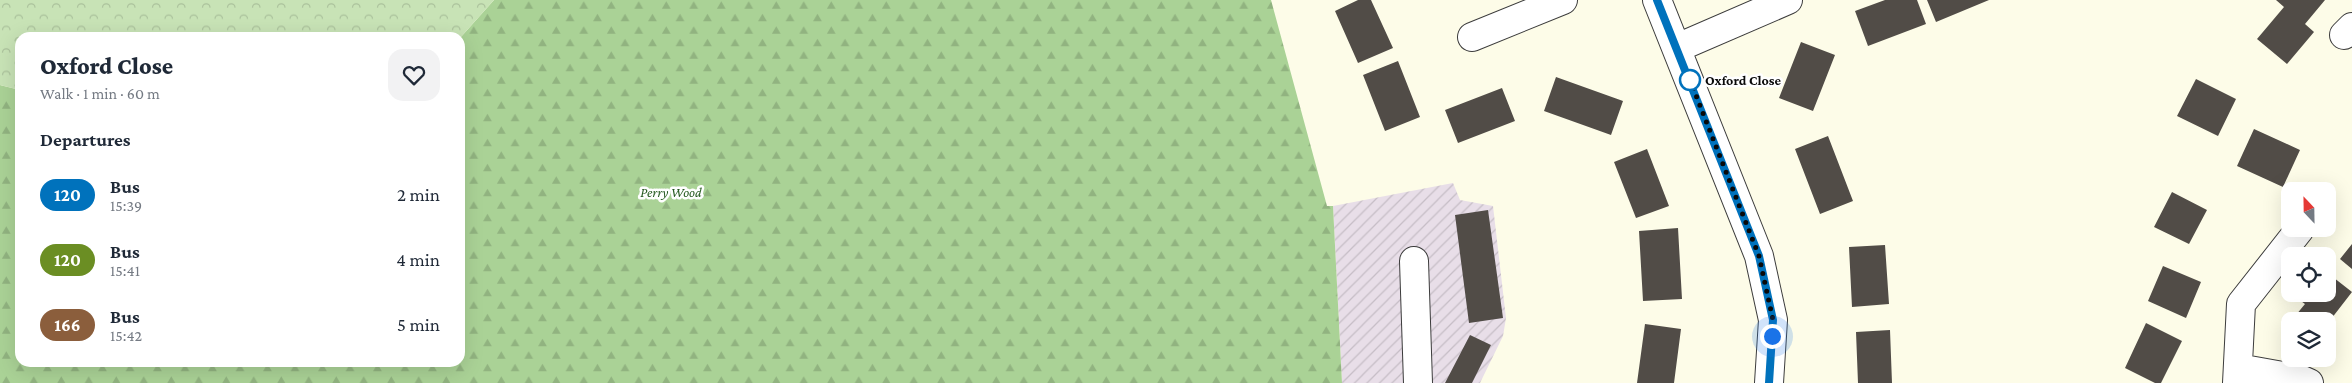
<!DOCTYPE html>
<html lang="en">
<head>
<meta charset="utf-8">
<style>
	body { margin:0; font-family:"Crimson Pro",serif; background:#f2f2f3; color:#1f2937; height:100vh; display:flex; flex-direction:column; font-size:19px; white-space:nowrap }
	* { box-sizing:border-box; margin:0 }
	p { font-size:16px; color:#747a83 }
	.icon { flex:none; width:28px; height:28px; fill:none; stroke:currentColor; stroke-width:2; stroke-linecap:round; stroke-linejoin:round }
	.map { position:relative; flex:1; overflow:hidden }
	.drawer { position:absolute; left:15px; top:32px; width:450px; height:335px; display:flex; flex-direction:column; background:#fff; border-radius:15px; box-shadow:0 5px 20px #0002 }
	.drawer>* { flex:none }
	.badge { padding:0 10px; border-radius:16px; font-size:18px; line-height:32px }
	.needle { width:32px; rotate:338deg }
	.fabs { position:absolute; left:2281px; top:182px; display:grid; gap:10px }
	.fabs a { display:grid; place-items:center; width:55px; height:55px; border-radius:10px; background:#fff; box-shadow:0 5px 20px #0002; font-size:25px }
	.you { position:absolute; width:25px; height:25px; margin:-12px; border:4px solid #fff; border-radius:50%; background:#1a73e8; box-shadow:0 0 0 8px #1a73e833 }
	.map>.badge { position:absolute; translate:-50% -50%; box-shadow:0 0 0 2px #fff }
	h2 { padding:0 25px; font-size:19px; line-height:45px }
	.round { display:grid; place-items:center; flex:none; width:52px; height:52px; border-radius:15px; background:#f2f2f3 }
	.summary { display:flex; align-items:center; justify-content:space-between; height:85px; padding:0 25px }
	h1 { font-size:24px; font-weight:800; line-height:38px }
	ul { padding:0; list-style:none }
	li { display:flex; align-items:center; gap:15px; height:65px; padding:0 25px }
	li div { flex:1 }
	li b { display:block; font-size:19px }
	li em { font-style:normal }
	li .badge { min-width:55px; font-weight:700; text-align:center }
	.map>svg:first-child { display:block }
</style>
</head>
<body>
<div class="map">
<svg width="2352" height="383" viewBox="0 0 2352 383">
	<defs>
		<pattern id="industrial-furrows" width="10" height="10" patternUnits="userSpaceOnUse" patternTransform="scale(1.25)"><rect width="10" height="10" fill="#e8dee8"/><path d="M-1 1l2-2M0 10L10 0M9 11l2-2" fill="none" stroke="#c6bdc6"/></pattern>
		<pattern id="forest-firs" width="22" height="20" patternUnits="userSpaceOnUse" patternTransform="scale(1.25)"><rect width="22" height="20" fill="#aad296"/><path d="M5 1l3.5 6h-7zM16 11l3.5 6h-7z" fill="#91b380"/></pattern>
		<pattern id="park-crowns" width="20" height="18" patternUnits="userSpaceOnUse" patternTransform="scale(1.25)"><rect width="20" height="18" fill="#c8e3b6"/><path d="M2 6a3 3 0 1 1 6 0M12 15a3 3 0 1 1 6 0" fill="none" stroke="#aac19b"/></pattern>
	</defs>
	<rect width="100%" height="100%" fill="#fdfce8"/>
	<path fill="url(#industrial-furrows)" d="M1453,183L1460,200L1493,206L1506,318L1503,336L1480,383H1342L1333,206Z"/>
	<path fill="url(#forest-firs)" d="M494,0H1271L1327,206H1333L1342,383H0V85L20,90V362H460V38Z"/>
	<path fill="url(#park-crowns)" d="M0,0H494L460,38H20V90L0,85Z"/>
	<path fill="#514c47" d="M1358,0H1371L1393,48L1358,63L1335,11Z
		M1885,0H1917L1926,24L1868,46L1855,11Z
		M1927,0H1989L1936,22Z
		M2276,0H2325L2305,24L2314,32L2287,64L2257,39L2284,7Z
		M1801,42L1835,55L1813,111L1779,98Z
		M1398,61L1420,117L1385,131L1363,75Z
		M1556,77L1623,101L1611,135L1544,111Z
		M2196,79L2236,99L2218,136L2177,116Z
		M1502,88L1515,121L1458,143L1445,110Z
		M2254,129L2300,150L2283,187L2237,166Z
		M1828,136L1853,201L1820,214L1795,149Z
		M1647,149L1669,206L1636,218L1614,162Z
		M2172,192L2207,210L2189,244L2154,227Z
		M1488,210L1503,318L1469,323L1455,215Z
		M1678,228L1682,299L1643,301L1639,231Z
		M2352,244V269L2340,259Z
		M1885,245L1889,304L1852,307L1849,247Z
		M2163,266L2201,282L2186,318L2148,301Z
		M2329,274L2352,292L2328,323V321H2291L2305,304L2298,299L2302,294H2328Z
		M2146,323L2182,341L2161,383H2155L2125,368Z
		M2290,323V337L2283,332Z
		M1645,324L1681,329L1674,383H1637Z
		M1890,330L1892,383H1858L1856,332Z
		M1470,335L1491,345L1472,383H1445Z"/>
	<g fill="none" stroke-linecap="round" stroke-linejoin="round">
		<g stroke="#3c3c3c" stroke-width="30">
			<path id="minor" d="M1657,0L1759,256L1773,320L1769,383
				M2344,35L2352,27
				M1472,37L1563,0
				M1677,48L1788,0
				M1414,261L1418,383
				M2238,368L2300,379L2309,383
				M2237,383L2241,304L2300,229"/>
		</g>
		<use href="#minor" stroke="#fff" stroke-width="28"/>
	</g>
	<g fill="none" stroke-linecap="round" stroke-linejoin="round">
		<g stroke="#fff" stroke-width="11">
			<path id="line" d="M1657,0L1759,256L1773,320L1769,383"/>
		</g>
		<use href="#line" stroke="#0072bc" stroke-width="8"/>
		<path stroke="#090909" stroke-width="5" stroke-dasharray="0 9" d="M1690,80L1759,256L1773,320L1772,336"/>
	</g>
	<circle fill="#fff" stroke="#0072bc" stroke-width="2.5" cx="1690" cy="80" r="10"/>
	<g text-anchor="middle" stroke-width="5" stroke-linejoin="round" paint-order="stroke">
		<g font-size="14" font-weight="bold" fill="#090909" stroke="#fff" text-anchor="start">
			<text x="1705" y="85">Oxford Close</text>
		</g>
		<g font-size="14" font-style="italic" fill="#265a21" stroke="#fff">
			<text x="671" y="197">Perry Wood</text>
		</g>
	</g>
</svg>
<div class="fabs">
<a><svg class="needle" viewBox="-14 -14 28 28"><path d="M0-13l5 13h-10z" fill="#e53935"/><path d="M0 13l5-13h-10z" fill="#747a83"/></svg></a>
<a><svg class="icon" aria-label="locate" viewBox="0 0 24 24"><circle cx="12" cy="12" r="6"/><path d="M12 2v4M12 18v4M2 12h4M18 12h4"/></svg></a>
<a><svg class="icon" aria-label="layers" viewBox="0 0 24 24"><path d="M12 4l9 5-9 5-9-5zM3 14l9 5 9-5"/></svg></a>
</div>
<div class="you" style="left:1772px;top:336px"></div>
<section class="drawer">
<div class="summary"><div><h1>Oxford Close</h1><p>Walk · 1 min · 60 m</p></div><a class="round"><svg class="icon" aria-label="heart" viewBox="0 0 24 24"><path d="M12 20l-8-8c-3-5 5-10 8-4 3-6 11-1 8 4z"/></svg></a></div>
<h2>Departures</h2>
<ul>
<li><span class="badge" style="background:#0072bc;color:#fff">120</span><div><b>Bus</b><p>15:39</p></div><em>2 min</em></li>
<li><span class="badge" style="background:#6b8e23;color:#fff">120</span><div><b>Bus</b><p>15:41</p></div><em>4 min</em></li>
<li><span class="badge" style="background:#8b5e3c;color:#fff">166</span><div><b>Bus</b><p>15:42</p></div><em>5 min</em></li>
</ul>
</section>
</div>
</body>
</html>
